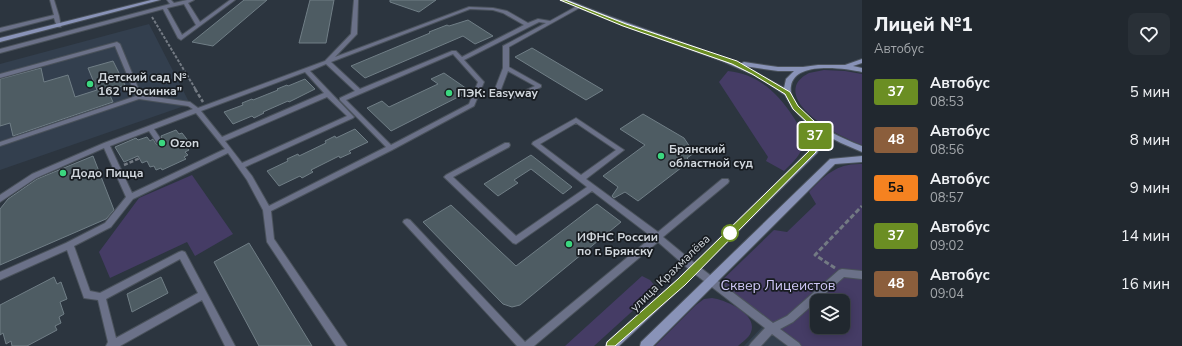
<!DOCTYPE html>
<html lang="ru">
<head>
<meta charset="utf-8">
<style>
	body { margin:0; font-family:"Nunito Sans",sans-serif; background:#293037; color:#f1f3f6; height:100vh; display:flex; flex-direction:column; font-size:15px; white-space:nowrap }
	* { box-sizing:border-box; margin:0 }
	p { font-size:13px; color:#a2a6aa }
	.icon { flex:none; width:22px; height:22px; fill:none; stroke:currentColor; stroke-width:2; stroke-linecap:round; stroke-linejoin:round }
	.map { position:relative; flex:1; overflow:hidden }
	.side { display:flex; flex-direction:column; background:#21282f; width:320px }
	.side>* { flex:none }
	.badge { padding:0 8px; border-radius:3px; font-size:14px; line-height:26px }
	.buttons { position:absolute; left:810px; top:294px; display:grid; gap:8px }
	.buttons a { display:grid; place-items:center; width:40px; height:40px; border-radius:8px; background:#21282f; box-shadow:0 2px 10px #0003,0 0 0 1px #3e444b; font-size:20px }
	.map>.badge { position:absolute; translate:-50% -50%; box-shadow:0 0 0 2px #fff }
	.round { display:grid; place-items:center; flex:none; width:42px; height:42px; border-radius:8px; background:#293037 }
	.head { display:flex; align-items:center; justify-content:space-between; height:68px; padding:0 12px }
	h1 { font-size:19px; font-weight:800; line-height:30px }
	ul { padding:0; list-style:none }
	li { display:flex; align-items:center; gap:12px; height:48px; padding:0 12px }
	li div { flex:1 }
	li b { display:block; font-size:15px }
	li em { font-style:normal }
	li .badge { min-width:44px; font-weight:700; text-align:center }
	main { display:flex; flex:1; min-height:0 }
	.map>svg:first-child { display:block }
</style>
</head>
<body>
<main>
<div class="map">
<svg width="862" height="346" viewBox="0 0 862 346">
	<rect width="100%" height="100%" fill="#2c353f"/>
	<path fill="#333f4e" d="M149,24L190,104L0,170V64Z
		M762,327L787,346H744Z"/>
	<path fill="#453c65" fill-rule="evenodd" d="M824,70L845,71L862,74V145C843,138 789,111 796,86C798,80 803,76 809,73C814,72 819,71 824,70Z
		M728,71C758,74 778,93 794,118C799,126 804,133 803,143C802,155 792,163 784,171L766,161L768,157L719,82Z
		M862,164V346H789L714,288L774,230L787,232L816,204L809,192C825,175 837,163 862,164ZM817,301H843V327H817Z
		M192,175L233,234L195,256L187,242L110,278L99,252L139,198Z
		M642,276L650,280L655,286L649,296L594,346H565Z
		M712,298C726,300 758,314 751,332C749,338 742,342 738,346H655L696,305L704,299Z"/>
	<path fill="#4e5c63" stroke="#707e86" d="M244,0H267L213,46L192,42Z
		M310,0H334L326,43H299Z
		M390,0H436L419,12L390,2Z
		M468,20L493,36L475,44L463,36L365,78L351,66L430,33L429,32L447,25L449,26Z
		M532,48L603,90L586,100L515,57Z
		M113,61L125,85L108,91L113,102L13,136L10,123L0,126V79L41,68L44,82L68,75L75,97L97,90L88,68Z
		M444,73L470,91L391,131L367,108L382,101L389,107L438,84L431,79Z
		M305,79L315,89L289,102L288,101L263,112L264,113L254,118L252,116L233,124L224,112L243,105L242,103L252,99L253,100L278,90L277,89L287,85L288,86Z
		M643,114L684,138L694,153L687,158L690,161L638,201L625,192L614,198L612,196L618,187L603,176L645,145L620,129Z
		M355,129L368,142L349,151L351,153L340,158L339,156L311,170L313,172L302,178L300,176L279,186L267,171L288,161L287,159L298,154L299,156L326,143L325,141L335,136L336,138Z
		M176,130L179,134L182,133L189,142L184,144L189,150L185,152L188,155L184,157L186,159L162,170L161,168L156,170L154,166L150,167L147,161L142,163L138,156L124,162L115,147L136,138L138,140L147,137L150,141L153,139L156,144H161L163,142L161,136Z
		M531,155L572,187L563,194L531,169L514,180L518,183L498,196L484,184Z
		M93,156L114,210L106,219L0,265V209L8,199L37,179Z
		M597,204L621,222L520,305L512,307L503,304L423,222L451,205L516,266Z
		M249,243L312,346H259L214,262Z
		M54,277L57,284L61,282L67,299L60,302L64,314L59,317L61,323L55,326L57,330L27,346H12L11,341L6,344L3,333L0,335V305Z
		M161,277L168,293L132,312L127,294Z"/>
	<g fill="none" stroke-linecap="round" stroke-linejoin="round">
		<g stroke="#4a525b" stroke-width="2">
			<path id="service" d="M50,0H54L59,16L61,27H57L54,18L0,32V28L54,15Z
				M167,0H171L174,3L187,0H194L188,3L200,22L230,0H235L181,40L178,38L163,9L0,53V49L170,4ZM184,4L196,25L182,35L167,8Z
				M354,0H358L357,34L335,57L469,7L493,8L507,11L528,23L538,19L550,21L577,6L581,7L509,47V67L541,85V87L519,98L496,96L493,94L503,68V46L546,23L539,22L464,60L484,82L474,106L392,150L271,211L274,239L347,346H336L267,242L263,210L247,180L228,153L133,199L111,227L74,246L90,291L100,293L179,252L182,251L185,252L235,346H225L202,300L120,346H106L108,342L98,300L84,298L67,250L0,280V272L66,243L105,223L126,197L104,148L36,178L0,202V195L32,174L104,143L193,109L188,106L139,99L0,146V142L136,96L115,46L0,78V74L117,42L120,44L141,95L190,102L198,108L325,61L351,34ZM470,9L493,10L503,13L524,25L462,57L456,51H452L360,89L331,62ZM453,54L478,82L469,104L391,145L346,100ZM326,64L355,91L340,98V100L386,147L269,206L252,176L245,167L353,118L354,117L310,71ZM508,71L535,86L518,94L500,92ZM305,72L324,93L222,137L201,111ZM327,97L347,116L242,163L225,141ZM196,113L225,149L132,193L110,146L149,131L157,143H161L162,141L154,129ZM180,259L198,293L116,338L106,299Z
				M576,118L624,150L586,179L658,232L722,179H728L729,181L728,183L663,237L697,265L773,323L787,316L839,270L842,269L862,271V279L844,277L793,322L780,329L799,343L801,346H788L772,334L761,346H749L751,343L765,328L691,271L658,242L534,346H517L403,222L404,220L407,219L410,220L525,342L652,237L592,191L516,244L513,243L444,177L446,175L505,143H509L510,145L509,147L453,177L516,236L587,187L532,144L533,142ZM576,123L616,150L581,175L540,144Z"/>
		</g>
		<g stroke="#4a525b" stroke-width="2">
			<path id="secondary" d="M151,0H160L0,42V38Z
				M560,0H568C625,24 684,41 741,65L742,63L744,62L778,67H803L818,65H845L862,59V63L853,66L862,68V72C844,68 795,61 791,86C789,96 797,106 804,113C820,128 841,138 862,146V152L841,143L818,131V151L817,153L684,285L619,346H606L607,342L678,279L810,150L811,133L808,124L793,109L785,95L769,84L754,75L722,61L619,24ZM744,66L778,71H794L786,79L784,88Z
				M862,156V162L835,164L653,346H640L641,342L830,159Z"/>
		</g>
		<path stroke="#737a83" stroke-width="2" stroke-dasharray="3 1.5" stroke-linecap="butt" d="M152,17L196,90"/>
		<path stroke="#737a83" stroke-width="2.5" stroke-dasharray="4 2" stroke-linecap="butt" d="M195,89L203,102
			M124,165L140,158"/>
		<path stroke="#737a83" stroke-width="3" stroke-dasharray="5 2.5" stroke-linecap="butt" d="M835,268L815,255L862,206"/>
		<use href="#service" fill="#6b7188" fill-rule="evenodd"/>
		<use href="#secondary" fill="#8993b8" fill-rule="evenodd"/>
	</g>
	<path fill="#6b8e23" stroke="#fff" d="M560,0H565L626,24L737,61L790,92L798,106L815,122L818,134L816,152L685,285L615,346H606L607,342L678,279L810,150L811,134L808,123L793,109L785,94L752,74L732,64L623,26Z"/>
	<g fill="#3bd77f" stroke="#181c21" stroke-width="1.5">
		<circle cx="90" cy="84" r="4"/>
		<circle cx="449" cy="93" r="4"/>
		<circle cx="162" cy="143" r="4"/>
		<circle cx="661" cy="156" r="4"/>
		<circle cx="63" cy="173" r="4"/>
		<circle cx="569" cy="244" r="4"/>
	</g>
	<circle fill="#fff" stroke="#6b8e23" stroke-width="2" cx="730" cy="233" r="8"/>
	<g text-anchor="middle" stroke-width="3.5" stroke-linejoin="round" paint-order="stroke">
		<g font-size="12" font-weight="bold" fill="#d1d7dd" stroke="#181c21" text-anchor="start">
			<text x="98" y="81">Детский сад №<tspan x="98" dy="14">162 "Росинка"</tspan></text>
			<text x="457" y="97">ПЭК: Easyway</text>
			<text x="170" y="147">Ozon</text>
			<text x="669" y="153">Брянский<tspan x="669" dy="14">областной суд</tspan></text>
			<text x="71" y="177">Додо Пицца</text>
			<text x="577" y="241">ИФНС России<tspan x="577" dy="14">по г. Брянску</tspan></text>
		</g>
		<g font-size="12" fill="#d1d7dd" stroke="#181c21">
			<text transform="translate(670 273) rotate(-44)" y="4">улица Крахмалёва</text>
		</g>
		<g font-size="14" fill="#d0c8f8" stroke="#181c21">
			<text x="778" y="290">Сквер Лицеистов</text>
		</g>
	</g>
</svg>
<div class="buttons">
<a><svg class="icon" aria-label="layers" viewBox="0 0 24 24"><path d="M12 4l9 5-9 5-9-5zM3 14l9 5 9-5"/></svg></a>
</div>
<b class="badge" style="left:815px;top:136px;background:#6b8e23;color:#fff">37</b>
</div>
<section class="side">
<div class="head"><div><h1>Лицей №1</h1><p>Автобус</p></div><a class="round"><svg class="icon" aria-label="heart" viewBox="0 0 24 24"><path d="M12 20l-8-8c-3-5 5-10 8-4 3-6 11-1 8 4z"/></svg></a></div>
<ul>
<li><span class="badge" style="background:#6b8e23;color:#fff">37</span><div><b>Автобус</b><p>08:53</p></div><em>5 мин</em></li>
<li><span class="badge" style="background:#8b5e3c;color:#fff">48</span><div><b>Автобус</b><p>08:56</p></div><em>8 мин</em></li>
<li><span class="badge" style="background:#f58220;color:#111">5а</span><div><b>Автобус</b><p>08:57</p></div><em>9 мин</em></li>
<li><span class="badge" style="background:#6b8e23;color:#fff">37</span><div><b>Автобус</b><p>09:02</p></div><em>14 мин</em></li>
<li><span class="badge" style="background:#8b5e3c;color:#fff">48</span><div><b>Автобус</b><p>09:04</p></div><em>16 мин</em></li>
</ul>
</section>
</main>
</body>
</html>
